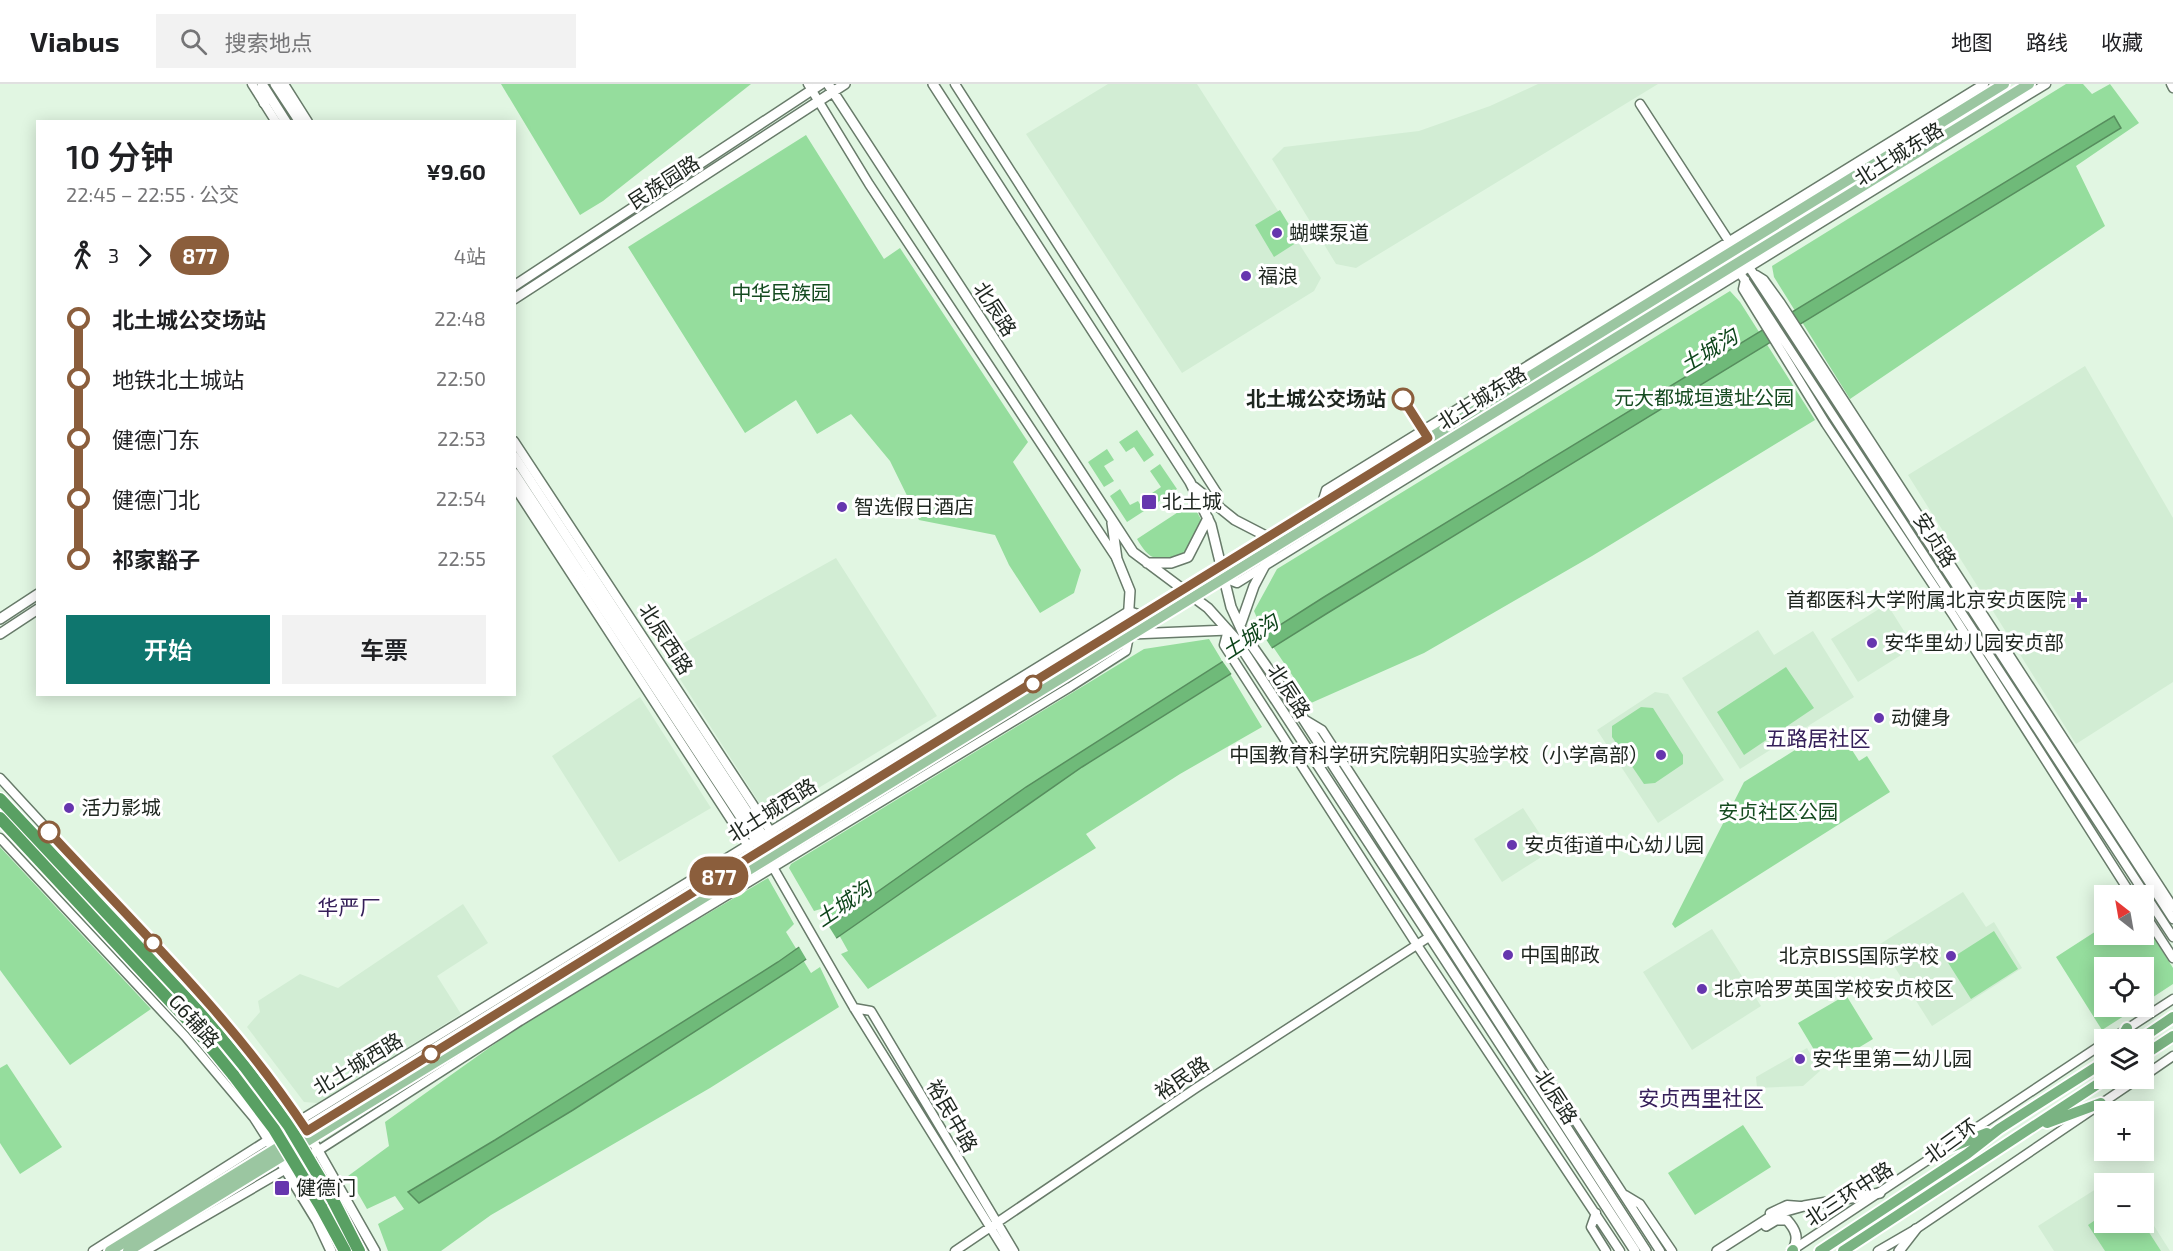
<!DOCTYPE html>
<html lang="zh">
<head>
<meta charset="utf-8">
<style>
	body { margin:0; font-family:"Exo 2","Noto Sans SC",sans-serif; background:#f2f2f2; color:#202124; height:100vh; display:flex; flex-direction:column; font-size:22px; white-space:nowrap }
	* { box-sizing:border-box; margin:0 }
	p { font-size:20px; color:#757577 }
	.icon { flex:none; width:33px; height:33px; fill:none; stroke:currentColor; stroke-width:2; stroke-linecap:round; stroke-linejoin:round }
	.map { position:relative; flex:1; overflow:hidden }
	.drawer { position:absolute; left:36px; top:36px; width:480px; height:576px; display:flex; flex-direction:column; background:#fff; border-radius:0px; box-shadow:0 3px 15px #0003 }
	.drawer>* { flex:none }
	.badge { padding:0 12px; border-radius:20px; font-size:21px; line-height:39px }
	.needle { width:39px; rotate:329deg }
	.tools { position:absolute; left:2094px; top:801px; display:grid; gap:12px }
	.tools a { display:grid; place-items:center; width:60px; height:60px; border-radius:0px; background:#fff; box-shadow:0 3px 15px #0003; font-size:30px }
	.map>.badge { position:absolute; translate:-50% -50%; box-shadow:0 0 0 3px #fff }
	.legs { display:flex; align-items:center; gap:9px; height:66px; padding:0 30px; font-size:20px }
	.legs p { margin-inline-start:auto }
	.head { display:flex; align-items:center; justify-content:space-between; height:102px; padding:0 30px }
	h1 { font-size:33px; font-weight:600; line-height:45px }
	.button { display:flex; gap:12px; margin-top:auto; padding:12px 30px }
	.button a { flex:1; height:69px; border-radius:0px; background:#0f766e; color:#fff; font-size:24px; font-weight:600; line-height:69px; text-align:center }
	.button a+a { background:#f2f2f2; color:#202124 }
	ul { padding:0 30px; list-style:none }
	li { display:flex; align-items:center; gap:21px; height:60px; font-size:22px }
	li i { display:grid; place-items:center; width:9px; height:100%; margin:0 8px; background:currentColor }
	li i::after { content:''; width:15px; height:15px; margin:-8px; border:4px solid; border-radius:50%; background:#fff }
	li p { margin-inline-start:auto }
	li:first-child i { background:linear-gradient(#0000 50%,currentColor 0) }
	li:last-child i { background:linear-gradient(currentColor 50%,#0000 0) }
	header { display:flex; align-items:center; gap:36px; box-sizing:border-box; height:84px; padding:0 30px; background:#fff; border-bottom:2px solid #e0e0e0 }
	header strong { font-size:28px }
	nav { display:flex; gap:33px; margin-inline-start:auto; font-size:21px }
	.search { width:420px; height:54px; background:#f2f2f2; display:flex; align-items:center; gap:15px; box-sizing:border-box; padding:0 21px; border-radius:0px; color:#757577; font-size:22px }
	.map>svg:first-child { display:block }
</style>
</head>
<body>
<header>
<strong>Viabus</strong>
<div class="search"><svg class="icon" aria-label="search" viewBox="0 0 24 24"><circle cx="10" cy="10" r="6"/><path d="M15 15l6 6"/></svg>搜索地点</div>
<nav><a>地图</a><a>路线</a><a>收藏</a></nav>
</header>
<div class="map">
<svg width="2173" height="1167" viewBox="0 0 2173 1167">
	<rect width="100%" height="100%" fill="#e1f6e2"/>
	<path fill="#d2edd4" d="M1108,0H1197L1321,194L1314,207L1182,289L1026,50Z
		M1538,0H1658L1356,184L1336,180L1272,75L1284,63L1419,47L1490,22Z
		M2085,282L2173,434V598L2076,660L1908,391Z
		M836,474L937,632L769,734L664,570Z
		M1887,520L1914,563L1858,598L1831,555Z
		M1758,546L1774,571L1813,547L1854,613L1740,685L1682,594Z
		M1655,608L1668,610L1724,696L1658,739L1597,646Z
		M640,613L711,724L619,778L552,672Z
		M1523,724L1551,767L1502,798L1474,755Z
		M1963,808L1986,843L1994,838L2022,884L1932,942L1880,860Z
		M463,820L488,859L437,892L461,930L318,1019L304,1018L247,943L260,928L258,917L300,890L338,904Z
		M1712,845L1761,922L1692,966L1643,888Z
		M1807,964L1820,987L1803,1002L1757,1004L1756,993Z
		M2110,1096L2112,1099L2104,1100V1138H2144V1126L2170,1167H2054L2038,1142Z"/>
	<path fill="#95dd9d" d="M501,0H751L603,117L580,131Z
		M2066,0H2083L2092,10L2110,0L2139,39L2076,82L2105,142L1850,315L1774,193L1772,182Z
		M806,51L884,175L900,164L1028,358L1013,378L1081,486L1074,509L1040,529L1009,481L995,451L919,436L890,377L851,330L817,350L796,316L745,349L628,163Z
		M1280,126L1299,157L1274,173L1255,141Z
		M1730,207L1740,218L1815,336L1592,472L1424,569L1311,619L1263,548L1254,527L1277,485Z
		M1137,346L1154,371L1144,378L1134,363L1126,368L1119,358Z
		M1107,365L1114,376L1104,382L1114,397L1104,403L1088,378Z
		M1160,380L1177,405L1158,418L1152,409L1161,403L1150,387Z
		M1120,405L1130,421L1138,417L1144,427L1127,438L1110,412Z
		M1192,419L1203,439L1182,475C1157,475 1151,479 1137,455Z
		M1209,555L1262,643L1180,690L1086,750L1096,764L868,905L841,870L848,867L824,824L814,827L789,784L791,780L1144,565Z
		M1786,583L1814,624L1744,671L1717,628Z
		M1641,623L1653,624L1683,671V680L1655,699L1644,700L1612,653V642Z
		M1814,654L1830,665L1845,655L1859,677L1867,672L1890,708L1675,844L1672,840L1744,698Z
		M0,763L151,925L70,981L0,886Z
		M768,794L794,840L786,848L811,889L820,883L839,923L710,1004L491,1131L441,1167H388L378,1140L404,1125L395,1112L367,1125L348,1092L389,1062L385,1038L527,937Z
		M2144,838L2173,884V900L2144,919V884H2104V922L2138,923L2102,946L2056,873L2104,842V850H2144Z
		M1994,847L2018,885L1971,915L1947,877Z
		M1846,911L1873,955L1825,984L1798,939Z
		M7,980L62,1063L20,1090L0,1059V984Z
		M1743,1041L1771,1083L1695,1131L1668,1089Z
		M2104,1130V1138L2143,1139L2161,1167H2105L2088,1141Z"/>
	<path fill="#6fba79" stroke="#578e5e" stroke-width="1.5" d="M2114,32L2121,44L1326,530L1082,683L792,885L573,1026L419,1119L408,1108L495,1056L778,878L1026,703L1324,513Z"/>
	<path fill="#e1f6e2" d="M1262,549L1273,566L1233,592L1221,575Z
		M828,841L838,857L808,878L798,861Z"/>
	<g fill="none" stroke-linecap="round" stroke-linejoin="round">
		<g stroke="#687b6a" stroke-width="11">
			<path id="tertiary" d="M252,0L276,38
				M284,0L308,38
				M808,0L869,100L1117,475
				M955,0L1217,409L1218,422
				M2171,0L2173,4
				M1640,20L1734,165L1743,174L1774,221L2173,835
				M1734,165V180L1740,189L2173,853
				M1756,191L1764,196L1780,218L2173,823
				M1745,196L1743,205L1826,340L1953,531L2132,812
				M514,357L773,751
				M514,402L750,765
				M1322,419L1326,406L1984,0
				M1224,494L1237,499L2046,0
				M1228,546L1224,561L1417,861L1620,1167
				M1302,634L1322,646L1660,1167
				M0,694L215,927L281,1009L310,1051
				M0,754L185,952L254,1034L270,1059
				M770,778L854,924L1005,1167
				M2144,829L2173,874
				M854,924L871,927L1014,1167
				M2110,956L2173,915
				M2144,992L2173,972
				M1625,1111L1640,1120L1672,1167
				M1596,1129L1591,1143L1606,1167
				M1770,1129L1787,1121L1800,1122
				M93,1167L268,1056L1129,527L1141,531
				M145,1167L319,1066L520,937L1070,603L1126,567L1129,552
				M955,1167L1196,1004L1429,853
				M1791,1167L2104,959
				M1878,1167L1916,1145L2139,994"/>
		</g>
		<g stroke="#687b6a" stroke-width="12">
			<path id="secondary" d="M262,0L286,38
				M275,0L300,38
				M828,0L1133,468L1208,524L1235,554L1635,1167
				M933,0L1190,398L1211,441L1231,523L1243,549L1302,633L1646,1167
				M262,3L264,19
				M514,202L821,0
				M514,215L845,0
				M514,372L769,761V767
				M514,389L765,770
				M1194,403L1235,436L1266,452
				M1112,439L1117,475L1130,507L1128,539
				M1147,479H1171L1188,473L1208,434
				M0,535L38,510
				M1241,539L1254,502L1275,462
				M0,550L38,525
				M1132,550L1228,546
				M312,1056L375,1167
				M276,1070L317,1137L331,1167
				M1766,1142L1776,1136H1787C1796,1146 1799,1154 1793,1166
				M1717,1167L1775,1130L1804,1122L1880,1109
				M1899,1167L1916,1145"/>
		</g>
		<g stroke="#fff" stroke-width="14">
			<path id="primary" d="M110,1167L2004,0
				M128,1167L2029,0"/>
		</g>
		<g stroke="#fff" stroke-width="14">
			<path id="trunk" d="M2120,956L2127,944
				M2139,956L2173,933
				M2144,971L2173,952
				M2047,1039L2101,1019
				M1949,1064L1987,1049
				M1792,1167L1793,1166
				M1820,1167L1967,1070L1999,1045L2104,978
				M1843,1167L2107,994"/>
		</g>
		<g stroke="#fff" stroke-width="15">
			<path id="motorway" d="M0,715L204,933L245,983
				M0,734L194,943L234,992
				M333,1116L359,1167
				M321,1123L345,1167"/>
		</g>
		<use href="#tertiary" stroke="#fff" stroke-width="8"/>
		<use href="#secondary" stroke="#fff" stroke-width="9"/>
		<use href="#primary" stroke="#9bc6a1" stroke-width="10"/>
		<use href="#trunk" stroke="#7ab382" stroke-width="10"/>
		<use href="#motorway" stroke="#59a063" stroke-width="12"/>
		<g stroke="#fff" stroke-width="15" stroke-linecap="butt">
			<path id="motorway-bridge" d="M245,983L289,1042L333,1116
				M234,992L274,1045L321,1123"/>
		</g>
		<use href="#motorway-bridge" stroke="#59a063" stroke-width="12"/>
	</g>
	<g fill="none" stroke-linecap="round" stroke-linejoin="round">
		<g stroke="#fff" stroke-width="14">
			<path id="line-1" d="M49,748C138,844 235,937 307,1047L1428,354L1403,315"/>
		</g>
		<use href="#line-1" stroke="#8b5e3c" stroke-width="9"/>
	</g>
	<g fill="#6636ae" stroke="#fff" stroke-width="2">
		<circle cx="1277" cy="149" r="6"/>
		<circle cx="1246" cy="192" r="6"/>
		<rect x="1141" y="410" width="16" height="16" rx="3"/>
		<circle cx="842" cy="423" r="6"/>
		<path d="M2076 507h6v6h6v6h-6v6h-6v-6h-6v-6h6z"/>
		<circle cx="1872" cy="559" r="6"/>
		<circle cx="1879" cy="634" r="6"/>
		<circle cx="1661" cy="671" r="6"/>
		<circle cx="69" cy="724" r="6"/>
		<circle cx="1512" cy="761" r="6"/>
		<circle cx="1508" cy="871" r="6"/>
		<circle cx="1951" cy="872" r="6"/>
		<circle cx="1702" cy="905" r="6"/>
		<circle cx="1800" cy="975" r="6"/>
		<rect x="274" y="1096" width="16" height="16" rx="3"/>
	</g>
	<g fill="#fff" stroke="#8b5e3c" stroke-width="3">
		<circle cx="1403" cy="315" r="10"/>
		<circle cx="1033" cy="600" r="8"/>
		<circle cx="49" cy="748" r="10"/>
		<circle cx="153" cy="859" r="8"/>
		<circle cx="431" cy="970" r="8"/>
	</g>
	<g text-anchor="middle" stroke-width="6" stroke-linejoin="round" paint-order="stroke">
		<g font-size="20" fill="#1e261f" stroke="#fff">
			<text transform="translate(1899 70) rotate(-32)" y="7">北土城东路</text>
			<text transform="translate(664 98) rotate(-33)" y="7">民族园路</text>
			<text transform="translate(995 225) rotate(57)" y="7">北辰路</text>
			<text transform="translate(1482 314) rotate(-32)" y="7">北土城东路</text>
			<text transform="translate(1935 456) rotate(57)" y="7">安贞路</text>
			<text transform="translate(666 555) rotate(57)" y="7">北辰西路</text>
			<text transform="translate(1289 607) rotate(57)" y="7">北辰路</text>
			<text transform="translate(772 726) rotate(-32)" y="7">北土城西路</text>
			<text transform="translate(194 937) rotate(48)" y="7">G6辅路</text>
			<text transform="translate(358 980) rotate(-31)" y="7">北土城西路</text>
			<text transform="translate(1182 994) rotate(-34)" y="7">裕民路</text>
			<text transform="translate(1556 1013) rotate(57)" y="7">北辰路</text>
			<text transform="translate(952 1032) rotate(60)" y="7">裕民中路</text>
			<text transform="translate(1951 1057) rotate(-36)" y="7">北三环</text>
			<text transform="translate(1849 1110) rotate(-33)" y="7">北三环中路</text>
		</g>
		<g font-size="20" fill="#1e261f" stroke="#fff" text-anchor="start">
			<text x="1289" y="156">蝴蝶泵道</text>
			<text x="1258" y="199">福浪</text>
			<text x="1162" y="425">北土城</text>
			<text x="854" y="430">智选假日酒店</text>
			<text x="2066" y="523" text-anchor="end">首都医科大学附属北京安贞医院</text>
			<text x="1884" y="566">安华里幼儿园安贞部</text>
			<text x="1891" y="641">动健身</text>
			<text x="1649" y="678" text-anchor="end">中国教育科学研究院朝阳实验学校（小学高部）</text>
			<text x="81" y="731">活力影城</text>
			<text x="1524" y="768">安贞街道中心幼儿园</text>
			<text x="1520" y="878">中国邮政</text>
			<text x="1939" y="879" text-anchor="end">北京BISS国际学校</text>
			<text x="1714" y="912">北京哈罗英国学校安贞校区</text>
			<text x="1812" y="982">安华里第二幼儿园</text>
			<text x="296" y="1111">健德门</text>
		</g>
		<g font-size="20" fill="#154b20" stroke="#fff">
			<text x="781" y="216">中华民族园</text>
			<text x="1704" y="321">元大都城垣遗址公园</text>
			<text x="1778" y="735">安贞社区公园</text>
		</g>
		<g font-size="20" font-weight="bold" fill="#1e261f" stroke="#fff" text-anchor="end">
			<text x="1386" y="322">北土城公交场站</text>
		</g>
		<g font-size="21" font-style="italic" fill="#0e451b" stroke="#fff">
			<text transform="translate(1709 267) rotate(-31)" y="7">土城沟</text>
			<text transform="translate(1250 553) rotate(-33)" y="7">土城沟</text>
			<text transform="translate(844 820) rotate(-34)" y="7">土城沟</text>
		</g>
		<g font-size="21" fill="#36205a" stroke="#fff">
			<text x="1818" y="662">五路居社区</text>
			<text x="349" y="831">华严厂</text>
			<text x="1701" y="1022">安贞西里社区</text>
		</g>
	</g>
</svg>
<div class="tools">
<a><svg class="needle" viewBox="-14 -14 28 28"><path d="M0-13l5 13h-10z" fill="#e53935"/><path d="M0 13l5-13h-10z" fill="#757577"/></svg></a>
<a><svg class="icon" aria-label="locate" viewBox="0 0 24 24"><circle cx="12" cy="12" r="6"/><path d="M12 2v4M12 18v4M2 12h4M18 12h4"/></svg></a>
<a><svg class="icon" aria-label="layers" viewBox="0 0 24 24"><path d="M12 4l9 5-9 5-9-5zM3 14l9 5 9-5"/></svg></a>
<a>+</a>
<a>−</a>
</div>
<b class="badge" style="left:719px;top:792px;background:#8b5e3c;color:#fff">877</b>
<section class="drawer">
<div class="head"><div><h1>10 分钟</h1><p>22:45 – 22:55 · 公交</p></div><b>¥9.60</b></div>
<div class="legs"><svg class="icon" aria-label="walk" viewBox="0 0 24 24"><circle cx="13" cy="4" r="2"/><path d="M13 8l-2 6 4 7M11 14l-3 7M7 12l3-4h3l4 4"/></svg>3<svg class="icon" aria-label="forward" viewBox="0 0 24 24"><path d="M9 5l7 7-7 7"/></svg><b class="badge" style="background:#8b5e3c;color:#fff">877</b><p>4站</p></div>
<ul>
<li><i style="color:#8b5e3c"></i><b>北土城公交场站</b><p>22:48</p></li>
<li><i style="color:#8b5e3c"></i><span>地铁北土城站</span><p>22:50</p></li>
<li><i style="color:#8b5e3c"></i><span>健德门东</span><p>22:53</p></li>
<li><i style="color:#8b5e3c"></i><span>健德门北</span><p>22:54</p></li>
<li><i style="color:#8b5e3c"></i><b>祁家豁子</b><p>22:55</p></li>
</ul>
<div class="button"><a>开始</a><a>车票</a></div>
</section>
</div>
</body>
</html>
